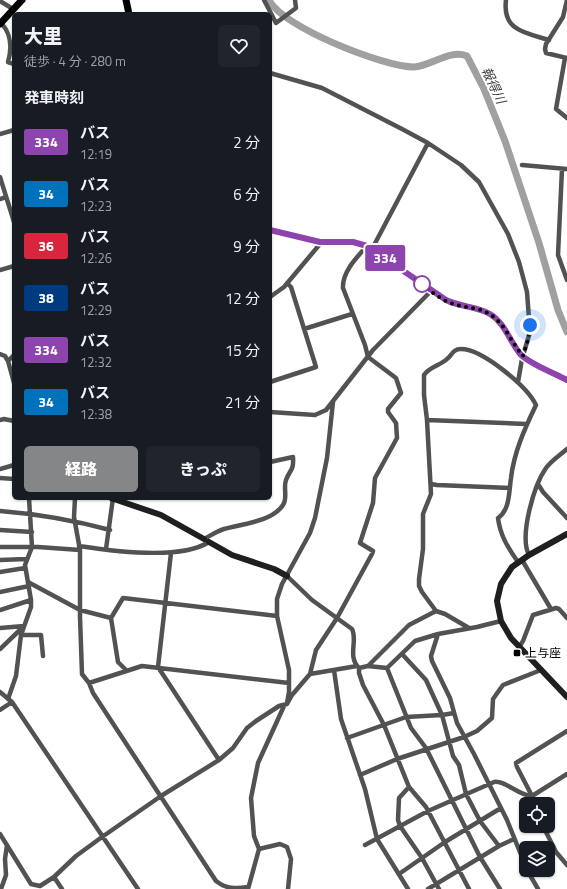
<!DOCTYPE html>
<html lang="ja">
<head>
<meta charset="utf-8">
<style>
	body { margin:0; font-family:"Titillium Web","Noto Sans JP",sans-serif; background:#20242c; color:#f1f3f6; height:100vh; display:flex; flex-direction:column; font-size:15px; white-space:nowrap }
	* { box-sizing:border-box; margin:0 }
	p { font-size:13px; color:#9ea1a6 }
	.icon { flex:none; width:22px; height:22px; fill:none; stroke:currentColor; stroke-width:2; stroke-linecap:round; stroke-linejoin:round }
	.map { position:relative; flex:1; overflow:hidden }
	.side { position:absolute; left:12px; top:12px; width:260px; height:488px; display:flex; flex-direction:column; background:#171b24; border-radius:6px; box-shadow:0 1px 3px #0004 }
	.side>* { flex:none }
	.badge { padding:0 8px; border-radius:3px; font-size:14px; line-height:26px }
	.tools { position:absolute; left:519px; top:797px; display:grid; gap:8px }
	.tools a { display:grid; place-items:center; width:36px; height:36px; border-radius:6px; background:#171b24; box-shadow:0 1px 3px #0004; font-size:20px }
	.you { position:absolute; width:20px; height:20px; margin:-10px; border:3px solid #fff; border-radius:50%; background:#1a73e8; box-shadow:0 0 0 6px #1a73e833 }
	.map>.badge { position:absolute; translate:-50% -50%; box-shadow:0 0 0 2px #fff }
	h2 { padding:0 12px; font-size:15px; line-height:36px }
	.round { display:grid; place-items:center; flex:none; width:42px; height:42px; border-radius:6px; background:#20242c }
	.headline { display:flex; align-items:center; justify-content:space-between; height:68px; padding:0 12px }
	h1 { font-size:19px; font-weight:800; line-height:30px }
	.primary-button { display:flex; gap:8px; margin-top:auto; padding:8px 12px }
	.primary-button a { flex:1; height:46px; border-radius:6px; background:#858687; color:#fff; font-size:16px; font-weight:800; line-height:46px; text-align:center }
	.primary-button a+a { background:#20242c; color:#f1f3f6 }
	ul { padding:0; list-style:none }
	li { display:flex; align-items:center; gap:12px; height:52px; padding:0 12px }
	li div { flex:1 }
	li b { display:block; font-size:15px }
	li em { font-style:normal }
	li .badge { min-width:44px; font-weight:700; text-align:center }
	.map>svg:first-child { display:block }
</style>
</head>
<body>
<div class="map">
<svg width="567" height="889" viewBox="0 0 567 889">
	<rect width="100%" height="100%" fill="#fff"/>
	<g fill="none" stroke-linecap="round" stroke-linejoin="round">
		<path stroke="#a0a0a0" stroke-width="7" d="M269,0C282,27 384,67 414,67C431,66 450,49 467,56L484,89L505,141L539,243L558,310L567,332"/>
		<path stroke="#525252" stroke-width="4.5" d="M264,0L276,23L296,8L295,0
			M506,0C502,31 526,33 549,40
			M567,0L563,17L546,44L545,49L546,53L567,58
			M0,1L13,9
			M1,23C11,33 12,48 8,62L14,64
			M565,58L556,109L567,118
			M270,73L322,88L402,129L428,143L461,165L479,182L508,234L519,262L527,292L530,332L522,359L518,382
			M0,134L14,130
			M522,165L567,169
			M562,169L558,255L567,280
			M0,177L14,222
			M0,199L6,197
			M372,249L428,143
			M0,270L14,266
			M270,297L284,287L320,244V242
			M304,329L352,314
			M0,354L5,356L8,361
			M14,355L8,361L14,383
			M270,382L316,367L291,287L287,283
			M270,412L315,415L326,410L373,350L431,291
			M0,420L4,419L14,421
			M427,420L526,424
			M0,469L14,465
			M0,478L14,479
			M431,484L437,485L510,488
			M538,484L543,492L567,518
			M75,498L74,517L80,550V617L82,674L89,683L93,693L216,881C226,889 236,889 248,887
			M0,511C38,514 73,520 110,530
			M0,530L32,532
			M79,546C111,551 181,560 209,542L204,539C210,536 217,531 224,529C241,524 272,522 283,505C288,498 283,488 286,480C290,469 294,471 293,457L270,462
			M0,547H38L80,550
			M106,549L113,498
			M171,553L158,667L219,760
			M529,555C519,536 534,485 546,468C551,461 560,455 567,449
			M0,560L26,559
			M522,560L551,609
			M0,572L25,568
			M287,576L312,600L352,629C358,641 347,656 359,668L368,666L409,625L436,611
			M28,582L80,610L111,618L123,598L277,616
			M0,592L29,586
			M0,610L31,600
			M111,618L118,662L127,671
			M501,621L477,627L438,634L431,656L432,661L450,698L457,723L474,754L507,820L526,867
			M0,628L24,626
			M469,628L445,614L436,611L422,592L419,586V579L423,549V514L431,494L427,420L424,395V375C429,367 441,365 447,359C452,355 453,349 461,349C482,349 527,386 536,405C525,428 514,452 511,478C509,491 510,510 498,518C500,535 508,548 518,562
			M21,635H41L43,656
			M519,647L523,641L533,615L556,608L559,609L567,618
			M0,649L23,627
			M402,654L426,680L442,715L453,756L459,765L466,794L480,821L499,846
			M368,666L387,668L415,641L438,634
			M359,668V673L363,685L384,725L409,787L426,807L469,889
			M387,668L411,728L426,748L480,857L500,889
			M334,670L341,719L365,789L377,839L408,889
			M310,674L357,666
			M89,683L142,666L289,683
			M0,692L12,702L138,889
			M8,699L16,676L21,635L31,607V600L25,565L32,547L29,498
			M287,703L289,692V670L277,616V599L282,584L310,533L315,518L327,458L333,402
			M0,710L12,702
			M347,738L406,717L442,715L454,713
			M360,775L397,759L464,737L477,731L492,718L493,699L503,685L541,670
			M409,787L399,798L398,820L400,826L422,858L439,889
			M534,804L532,796L517,767L516,763L567,731
			M543,826L556,852L567,865
			M0,834L31,884L40,886L54,877L76,856L102,837L161,796L219,760L233,748L247,728L256,721L279,706L287,704L292,695L310,674L316,650L337,618L372,554L373,551L360,543L373,503L375,478L397,438L396,423L388,412V409L401,393L396,378L368,357L365,345L343,288C342,272 357,257 367,246
			M365,845L428,811L494,782C505,780 519,796 532,796L567,774
			M259,849L280,844L287,847L291,859L288,889
			M527,870L538,889
			M399,874L445,842L501,808
			M54,877L62,889
			M1,889L6,875L5,859L7,845
			M248,889L259,849L254,836L251,798L258,763L284,706
			M428,889L499,846L514,839"/>
		<path stroke="#1f1f1f" stroke-width="6" d="M111,498L161,515L204,539
			M567,534L529,555L512,567L501,584L497,601L501,621L511,638L567,697
			M209,542L232,555L274,569L287,576"/>
		<path stroke="#000" stroke-width="7" d="M126,0L129,14
			M0,24L22,0
			M270,230L320,242H353L367,246L446,300C460,307 476,306 490,314C505,323 510,342 521,355C531,365 554,373 567,380"/>
	</g>
	<g fill="none" stroke-linecap="round" stroke-linejoin="round">
		<g stroke="#fff" stroke-width="9">
			<path id="line" d="M270,230L320,242H353L367,246L446,300C460,307 476,306 490,314C505,323 510,342 521,355C532,365 554,373 567,380"/>
		</g>
		<use href="#line" stroke="#8e44ad" stroke-width="6"/>
		<path stroke="#000" stroke-width="4" stroke-dasharray="0 7.2" d="M422,284L416,280C428,289 439,299 453,304C465,308 480,307 491,315C506,325 512,344 523,356L528,340L530,325"/>
	</g>
	<circle fill="#fff" stroke="#8e44ad" stroke-width="2" cx="422" cy="284" r="8"/>
	<rect fill="#000" stroke="#fff" stroke-width="1.5" x="513" y="649" width="8" height="8" rx="2"/>
	<g text-anchor="middle" stroke-width="3.5" stroke-linejoin="round" paint-order="stroke">
		<g font-size="12" fill="#000" stroke="#fff" text-anchor="start">
			<text x="525" y="657">上与座</text>
		</g>
		<g font-size="13" font-style="italic" fill="#414141" stroke="#fff">
			<text transform="translate(494 85) rotate(65)" y="5">報得川</text>
		</g>
	</g>
</svg>
<div class="tools">
<a><svg class="icon" aria-label="locate" viewBox="0 0 24 24"><circle cx="12" cy="12" r="6"/><path d="M12 2v4M12 18v4M2 12h4M18 12h4"/></svg></a>
<a><svg class="icon" aria-label="layers" viewBox="0 0 24 24"><path d="M12 4l9 5-9 5-9-5zM3 14l9 5 9-5"/></svg></a>
</div>
<div class="you" style="left:530px;top:325px"></div>
<b class="badge" style="left:385px;top:258px;background:#8e44ad;color:#fff">334</b>
<section class="side">
<div class="headline"><div><h1>大里</h1><p>徒歩 · 4 分 · 280 m</p></div><a class="round"><svg class="icon" aria-label="heart" viewBox="0 0 24 24"><path d="M12 20l-8-8c-3-5 5-10 8-4 3-6 11-1 8 4z"/></svg></a></div>
<h2>発車時刻</h2>
<ul>
<li><span class="badge" style="background:#8e44ad;color:#fff">334</span><div><b>バス</b><p>12:19</p></div><em>2 分</em></li>
<li><span class="badge" style="background:#0072bc;color:#fff">34</span><div><b>バス</b><p>12:23</p></div><em>6 分</em></li>
<li><span class="badge" style="background:#d7263d;color:#fff">36</span><div><b>バス</b><p>12:26</p></div><em>9 分</em></li>
<li><span class="badge" style="background:#003b80;color:#fff">38</span><div><b>バス</b><p>12:29</p></div><em>12 分</em></li>
<li><span class="badge" style="background:#8e44ad;color:#fff">334</span><div><b>バス</b><p>12:32</p></div><em>15 分</em></li>
<li><span class="badge" style="background:#0072bc;color:#fff">34</span><div><b>バス</b><p>12:38</p></div><em>21 分</em></li>
</ul>
<div class="primary-button"><a>経路</a><a>きっぷ</a></div>
</section>
</div>
</body>
</html>
